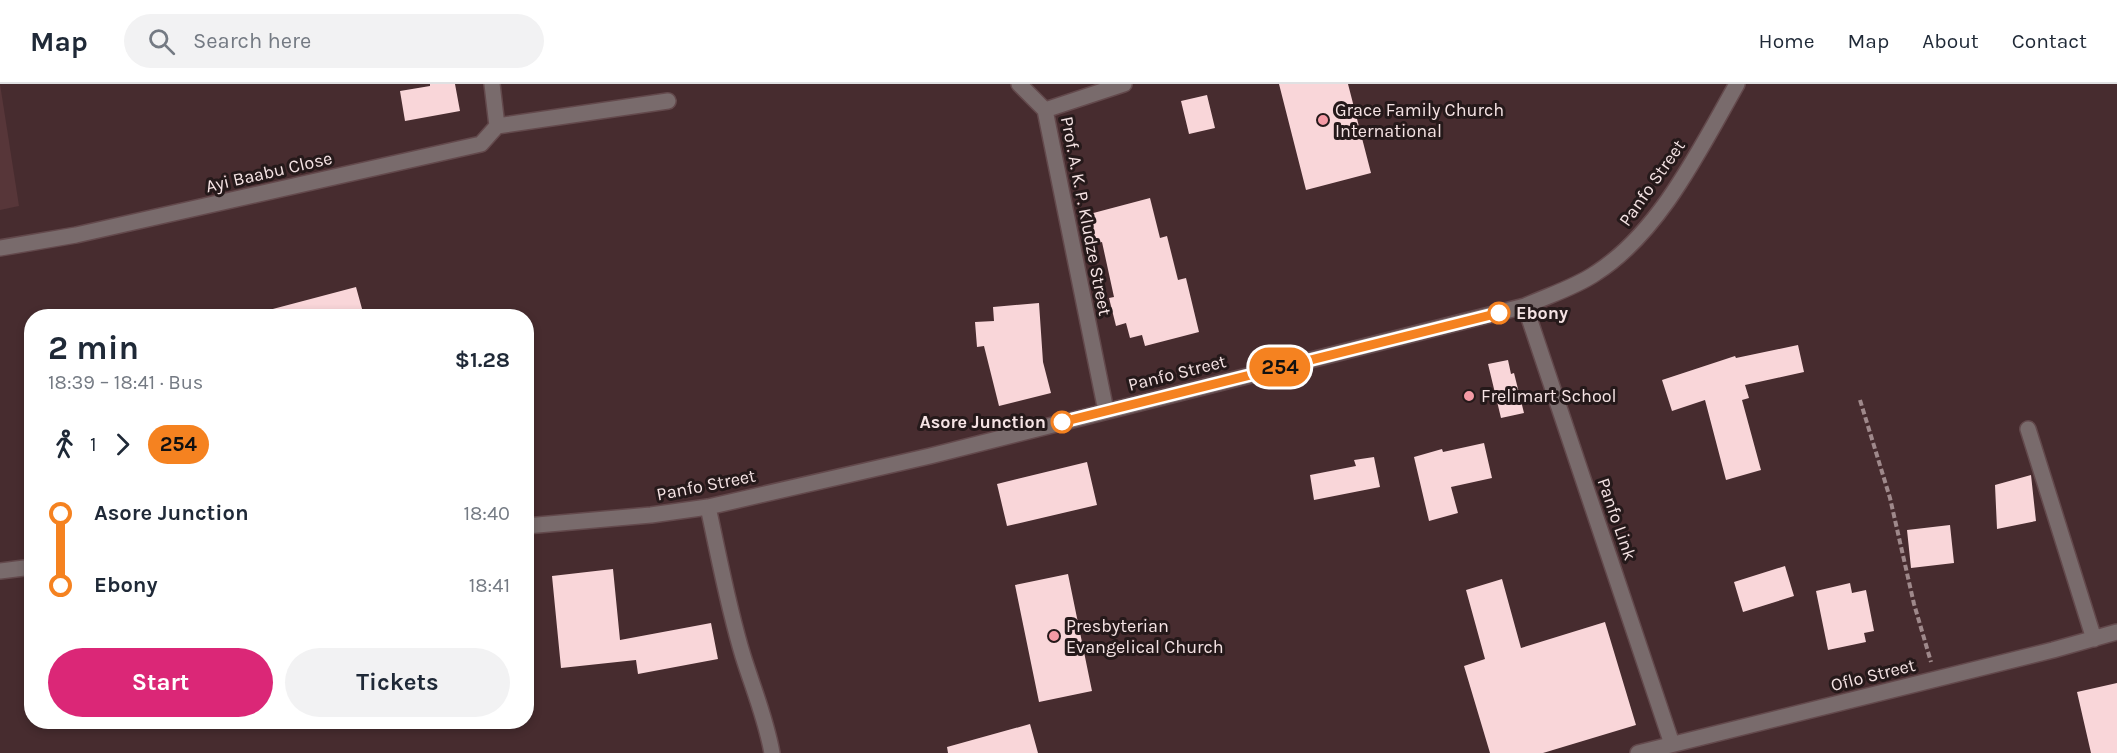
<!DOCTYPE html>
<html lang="en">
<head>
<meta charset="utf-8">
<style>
	body { margin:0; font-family:Karla,sans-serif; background:#f2f2f3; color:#1f2937; height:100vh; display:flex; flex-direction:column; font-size:22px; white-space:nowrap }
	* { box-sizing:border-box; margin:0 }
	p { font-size:20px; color:#747a83 }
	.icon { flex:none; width:33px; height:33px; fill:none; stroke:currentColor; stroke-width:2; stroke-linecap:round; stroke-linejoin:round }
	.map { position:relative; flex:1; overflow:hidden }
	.drawer { position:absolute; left:24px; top:225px; width:510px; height:420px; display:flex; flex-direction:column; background:#fff; border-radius:24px; box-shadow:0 3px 9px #0003 }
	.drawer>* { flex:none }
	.badge { padding:0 12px; border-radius:20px; font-size:21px; line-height:39px }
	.map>.badge { position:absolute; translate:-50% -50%; box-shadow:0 0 0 3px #fff }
	.legs { display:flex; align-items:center; gap:9px; height:66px; padding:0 24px; font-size:20px }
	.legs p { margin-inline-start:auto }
	.headline { display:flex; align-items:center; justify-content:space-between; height:102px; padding:0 24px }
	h1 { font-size:33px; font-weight:700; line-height:45px }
	.primary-button { display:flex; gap:12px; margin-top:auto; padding:12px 24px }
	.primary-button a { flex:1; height:69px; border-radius:36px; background:#db2777; color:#fff; font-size:24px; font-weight:700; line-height:69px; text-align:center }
	.primary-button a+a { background:#f2f2f3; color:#1f2937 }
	ul { padding:0 24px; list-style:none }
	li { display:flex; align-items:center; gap:21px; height:72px; font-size:22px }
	li i { display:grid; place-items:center; width:9px; height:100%; margin:0 8px; background:currentColor }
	li i::after { content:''; width:15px; height:15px; margin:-8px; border:4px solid; border-radius:50%; background:#fff }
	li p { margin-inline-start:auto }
	li:first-child i { background:linear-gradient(#0000 50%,currentColor 0) }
	li:last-child i { background:linear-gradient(currentColor 50%,#0000 0) }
	header { display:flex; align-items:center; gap:36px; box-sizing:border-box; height:84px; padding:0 30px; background:#fff; border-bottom:2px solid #e0e1e3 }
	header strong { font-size:28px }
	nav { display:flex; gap:33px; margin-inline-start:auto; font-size:21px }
	.search { width:420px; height:54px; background:#f2f2f3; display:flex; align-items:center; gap:15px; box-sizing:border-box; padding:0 21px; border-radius:33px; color:#747a83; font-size:22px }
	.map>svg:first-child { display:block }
</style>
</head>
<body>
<header>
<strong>Map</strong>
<div class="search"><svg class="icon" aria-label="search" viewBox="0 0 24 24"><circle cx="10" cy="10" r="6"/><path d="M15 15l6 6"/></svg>Search here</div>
<nav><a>Home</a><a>Map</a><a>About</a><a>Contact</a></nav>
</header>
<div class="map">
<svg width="2117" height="669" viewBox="0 0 2117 669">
	<rect width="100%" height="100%" fill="#472c2f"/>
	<path fill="#573639" d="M0,0L19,122L0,126Z"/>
	<path fill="#f9d6d9" d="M430,0H455L460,27L405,37L400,7L430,2Z
		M1279,0H1348L1371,89L1306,106Z
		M1207,11L1215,44L1189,50L1181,17Z
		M1150,114L1160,154L1167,152L1178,196L1186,194L1199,248L1145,262L1142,251L1130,254L1126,239L1116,242L1109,214L1114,213L1102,158L1090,161L1082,132Z
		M356,203L364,232H270L269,226Z
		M1039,219L1043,278L1051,309L999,322L984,262L977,263L975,238L994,237L993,223Z
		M1798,261L1804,288L1745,301L1749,314L1742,316L1761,386L1726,396L1705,316L1672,327L1662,296L1735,272L1736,274Z
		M1508,276L1511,290L1514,289L1524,329L1501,334L1488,280Z
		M1484,359L1492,394L1451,403L1458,429L1429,437L1414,373L1442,365L1443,368Z
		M1374,373L1380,403L1314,416L1310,391L1356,382L1354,376Z
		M1087,378L1097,421L1007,442L997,400Z
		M2031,391L2036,437L1997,445L1995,401Z
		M1950,441L1954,479L1911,484L1907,446Z
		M1785,482L1794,512L1743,528L1734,498Z
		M613,485L620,556L711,539L718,575L638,590L636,576L561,584L552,492Z
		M1068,490L1092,607L1039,618L1015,501Z
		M1502,495L1521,564L1605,538L1636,641L1543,669H1490L1464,582L1485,575L1466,506Z
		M1850,499L1852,509L1866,506L1874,547L1864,549L1866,558L1828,566L1816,507Z
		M2117,599V669H2091L2077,608Z
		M1030,640L1038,669H948L947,663Z"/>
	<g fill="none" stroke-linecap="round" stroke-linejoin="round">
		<g stroke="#63494c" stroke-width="18">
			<path id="minor" d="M1019,0L1045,26
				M1045,26L1106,327
				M1045,26L1124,0
				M497,42L668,17
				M0,164L76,151L481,60L497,42L492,0
				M1525,222L1672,660
				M2028,345L2094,555
				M708,423C719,473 728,523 743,572C753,604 766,635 772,669
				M526,442L651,431L708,423L930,372L1525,222C1547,212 1576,203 1596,189C1660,148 1700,65 1737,0
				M0,487L32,483
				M1638,669L2053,566L2117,548"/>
		</g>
		<path stroke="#9f898b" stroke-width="4" stroke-dasharray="6 3" stroke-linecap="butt" d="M1860,316L1890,414L1914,520L1931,578"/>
		<use href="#minor" stroke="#796b6c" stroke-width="15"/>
	</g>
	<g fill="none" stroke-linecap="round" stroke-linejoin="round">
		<g stroke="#fff" stroke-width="14">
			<path id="line-1" d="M1062,338L1499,229"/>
		</g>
		<use href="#line-1" stroke="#f58220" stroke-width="9"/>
	</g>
	<g fill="#f49aa5" stroke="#25191a" stroke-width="2">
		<circle cx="1323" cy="36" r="6"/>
		<circle cx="1469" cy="312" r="6"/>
		<circle cx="1054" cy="552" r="6"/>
	</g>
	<g fill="#fff" stroke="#f58220" stroke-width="3">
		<circle cx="1499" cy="229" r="10"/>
		<circle cx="1062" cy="338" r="10"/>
	</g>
	<g text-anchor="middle" stroke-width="6" stroke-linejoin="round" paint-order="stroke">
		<g font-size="18" fill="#f5e3e4" stroke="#25191a" text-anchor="start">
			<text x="1335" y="32">Grace Family Church<tspan x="1335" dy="21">International</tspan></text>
			<text x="1481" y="318">Frelimart School</text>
			<text x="1066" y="548">Presbyterian<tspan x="1066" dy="21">Evangelical Church</tspan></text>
		</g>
		<g font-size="18" fill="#f5e3e4" stroke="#25191a">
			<text transform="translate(269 88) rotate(-13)" y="6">Ayi Baabu Close</text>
			<text transform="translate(1652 99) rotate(-55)" y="6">Panfo Street</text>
			<text transform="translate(1086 132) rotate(79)" y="6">Prof. A. K. P. Kludze Street</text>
			<text transform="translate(1177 289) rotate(-14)" y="6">Panfo Street</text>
			<text transform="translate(706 401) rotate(-11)" y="6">Panfo Street</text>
			<text transform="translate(1617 435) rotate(71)" y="6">Panfo Link</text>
			<text transform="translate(1873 591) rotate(-14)" y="6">Oflo Street</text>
		</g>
		<g font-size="18" font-weight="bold" fill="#f5e3e4" stroke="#25191a" text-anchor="start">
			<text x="1516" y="235">Ebony</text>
			<text x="1046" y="344" text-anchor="end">Asore Junction</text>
		</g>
	</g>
</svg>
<b class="badge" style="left:1280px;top:283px;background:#f58220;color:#111">254</b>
<section class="drawer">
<div class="headline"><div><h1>2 min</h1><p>18:39 – 18:41 · Bus</p></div><b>$1.28</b></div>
<div class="legs"><svg class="icon" aria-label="walk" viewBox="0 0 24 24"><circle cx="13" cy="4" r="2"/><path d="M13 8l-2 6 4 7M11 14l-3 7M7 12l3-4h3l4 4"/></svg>1<svg class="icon" aria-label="forward" viewBox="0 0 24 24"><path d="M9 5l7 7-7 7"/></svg><b class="badge" style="background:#f58220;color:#111">254</b></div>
<ul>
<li><i style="color:#f58220"></i><b>Asore Junction</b><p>18:40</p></li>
<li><i style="color:#f58220"></i><b>Ebony</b><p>18:41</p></li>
</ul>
<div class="primary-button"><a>Start</a><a>Tickets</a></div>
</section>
</div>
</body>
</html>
